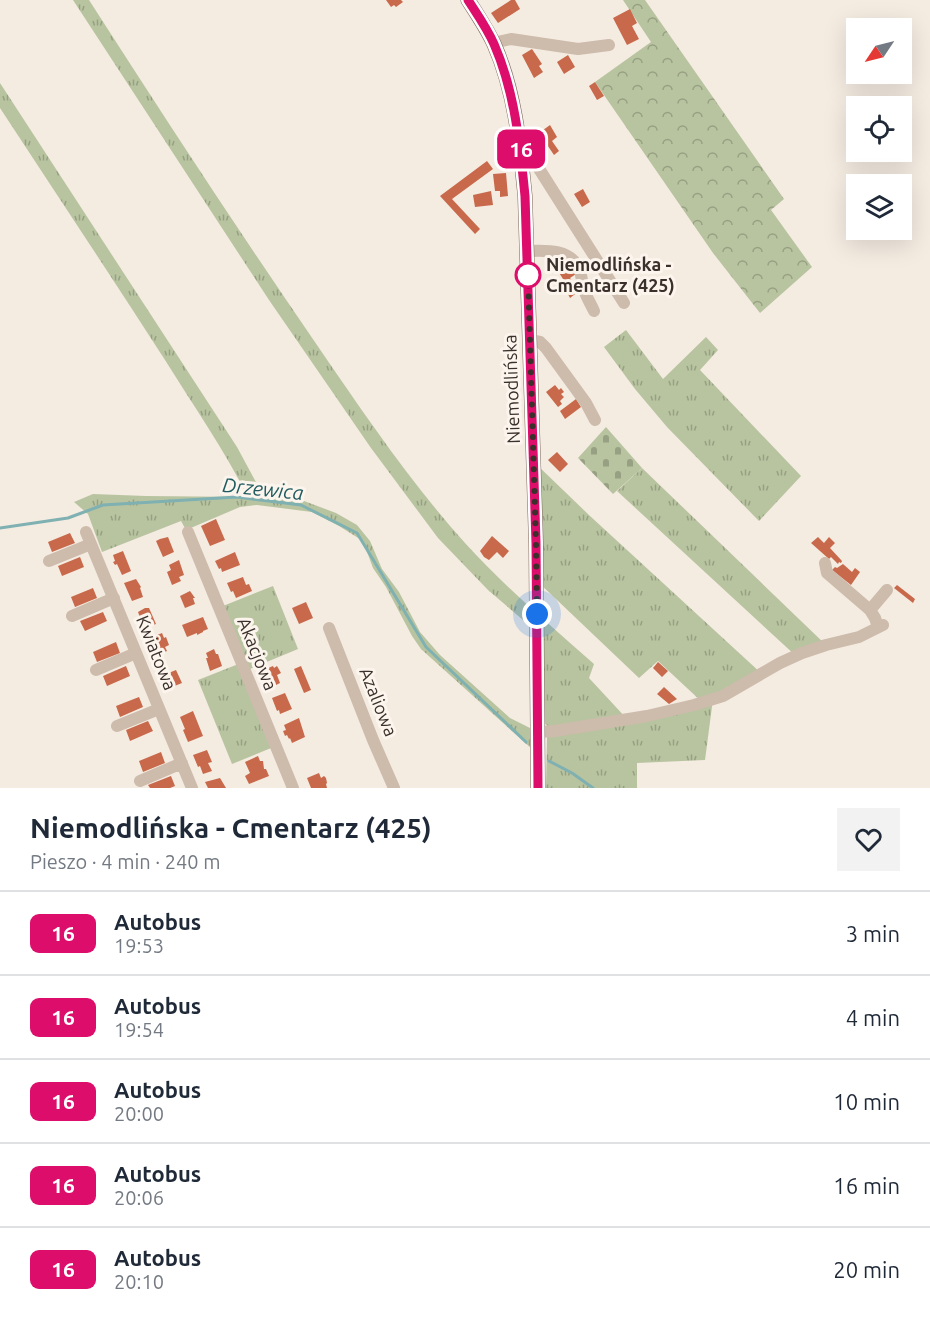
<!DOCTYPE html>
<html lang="pl">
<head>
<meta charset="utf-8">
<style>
	body { margin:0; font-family:Ubuntu,sans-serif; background:#f2f2f3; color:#1f2937; height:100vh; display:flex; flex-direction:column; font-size:22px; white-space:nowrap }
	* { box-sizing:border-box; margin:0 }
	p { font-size:20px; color:#747a83 }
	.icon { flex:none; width:33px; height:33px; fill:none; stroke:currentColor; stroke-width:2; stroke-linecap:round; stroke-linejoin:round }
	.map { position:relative; height:788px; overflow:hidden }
	.sheet { display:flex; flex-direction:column; background:#fff; flex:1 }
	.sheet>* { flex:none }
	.badge { padding:0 12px; border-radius:9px; font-size:21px; line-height:39px }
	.needle { width:39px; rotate:235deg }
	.buttons { position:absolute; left:846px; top:18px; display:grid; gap:12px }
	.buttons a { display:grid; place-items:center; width:66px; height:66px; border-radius:0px; background:#fff; box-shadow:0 6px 24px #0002; font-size:30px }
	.you { position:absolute; width:30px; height:30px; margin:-15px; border:4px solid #fff; border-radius:50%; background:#1a73e8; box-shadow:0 0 0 9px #1a73e833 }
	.map>.badge { position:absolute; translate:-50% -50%; box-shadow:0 0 0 3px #fff }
	.round { display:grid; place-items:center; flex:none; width:63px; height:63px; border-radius:0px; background:#f2f2f3 }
	.headline { display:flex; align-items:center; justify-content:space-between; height:102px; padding:0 30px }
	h1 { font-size:28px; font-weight:700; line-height:45px }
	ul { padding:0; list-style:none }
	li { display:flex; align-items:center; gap:18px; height:84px; padding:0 30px; border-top:2px solid #e0e1e3 }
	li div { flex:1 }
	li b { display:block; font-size:22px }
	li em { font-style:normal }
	li .badge { min-width:66px; font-weight:700; text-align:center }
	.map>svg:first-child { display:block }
</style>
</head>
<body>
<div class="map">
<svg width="930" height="788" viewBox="0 0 930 788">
	<defs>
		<pattern id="grass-tufts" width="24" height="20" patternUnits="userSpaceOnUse" patternTransform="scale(1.5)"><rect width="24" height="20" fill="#b8c4a0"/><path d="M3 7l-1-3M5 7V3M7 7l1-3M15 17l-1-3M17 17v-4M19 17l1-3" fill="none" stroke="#97a083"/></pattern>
		<pattern id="forest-crowns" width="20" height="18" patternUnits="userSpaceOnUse" patternTransform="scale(1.5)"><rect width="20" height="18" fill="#b8c4a0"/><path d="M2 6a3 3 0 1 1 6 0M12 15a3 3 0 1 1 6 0" fill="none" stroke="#97a083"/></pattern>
		<pattern id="cemetery-stones" width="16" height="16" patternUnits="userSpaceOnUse" patternTransform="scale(1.5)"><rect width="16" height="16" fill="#b8c4a0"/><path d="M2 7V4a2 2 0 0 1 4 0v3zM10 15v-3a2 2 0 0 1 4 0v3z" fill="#97a083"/></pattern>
	</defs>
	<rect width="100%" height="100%" fill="#f4ebe1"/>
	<path fill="url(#grass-tufts)" d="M73,0H89C164,117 240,233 319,348C365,415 411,483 465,543C505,587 550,625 594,664L589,678L627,719L702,702L658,661L639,678L537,581L534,462L590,516L762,674L713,699L705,760L637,763V788H546L547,737L555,731L545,724L537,632L488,590L438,538L371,448L269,300Z
		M0,83L237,447L264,497L304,501L336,513L357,525L370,541L382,569L399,592L420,632L440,655L510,718L532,729V749L421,649L412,636L386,587L373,568L363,541L339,526L312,512L257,505L240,507L186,530L181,521L102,552L88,514L74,502L93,494L146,496L248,497C224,449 193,405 165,360C111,276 55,192 0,108Z
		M626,330L663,379L706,337L718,350L700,370L801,476L759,521L667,427L635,389L604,347Z
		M642,468L826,645L796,656L617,491Z
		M273,586L298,649L245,671L276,746L232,764L198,680L241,663L218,608Z"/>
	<path fill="url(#forest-crowns)" d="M623,0H645L784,199L771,210L812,267L760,313L713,253L595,82L651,42Z"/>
	<path fill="url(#cemetery-stones)" d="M606,427L642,468L613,494L578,458Z"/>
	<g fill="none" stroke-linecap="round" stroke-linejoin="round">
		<path stroke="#7fb0b2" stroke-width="3" d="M0,528L68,518L103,505L237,497L301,505L357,533L426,647L526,742
			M549,761L572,773L593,788"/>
	</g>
	<path fill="#c8694b" d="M386,0H401L403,2L396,7L394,5L391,7Z
		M511,0H515L520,9L498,23L491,13Z
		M630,9L637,23L632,26L639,39L627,45L613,18Z
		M532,49L542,64L539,66L543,72L534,78L522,55Z
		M568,55L575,67L564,74L557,62Z
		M595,82L604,96L597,100L589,86Z
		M550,125L557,137L552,141L559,151L554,155L539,133Z
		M487,161L493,169L452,199L480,229L475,234L440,196Z
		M506,173L508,196L500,197V191H495L493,174Z
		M583,189L590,202L582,207L574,194Z
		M491,191L493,205L475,207L473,195Z
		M567,261L576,274L570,278L579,291L570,298L567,292L570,290L556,268Z
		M555,385L559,390L561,388L564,392L561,394L564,397L560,401L562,404L558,407L546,392Z
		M576,399L581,407L565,419L560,411Z
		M557,452L568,464L560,472L548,460Z
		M216,519L225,540L210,546L201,526Z
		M70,533L75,543L52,552L48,542Z
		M492,536L509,551L503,558L497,552L489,560L484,557L480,551Z
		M168,537L174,552L163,557L156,541L160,539Z
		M818,537L824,543L829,537L835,543L830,548L842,561L841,563L839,562L838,564L831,557L829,559L811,543Z
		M123,551L131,571L122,575L117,564L115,565L113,562L115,561L113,555Z
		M235,552L240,565L222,572L221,568L219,569L215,561Z
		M80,557L84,567L62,576L58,566Z
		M179,560L184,575L179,577L181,581L172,585L167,572L171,570L169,565Z
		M843,564L852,572L855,568L860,572L851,585L832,570L835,567L837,568Z
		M243,577L246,585L249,584L252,591L236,598L233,591L231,592L227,583Z
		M136,579L141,587L140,588L143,597L132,601L124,583Z
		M897,585L915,599L913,603L894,588Z
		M93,588L97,598L75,607L71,597Z
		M190,591L195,598H193L195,604L185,608L180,596Z
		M306,602L313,618L299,624L292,608Z
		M145,608H149L156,624L144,628L138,612Z
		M103,612L107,621L85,631L80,621Z
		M203,617L208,629L203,631V632L197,635V633L187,637L182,625Z
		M162,633L164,638L166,637L169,645L165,647L167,651L157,656L154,650H156L155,648H153V647L149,648L146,640Z
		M116,642L120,653L97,662L93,652Z
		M214,649L216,654H218L222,666L210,671L206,658H208L206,653Z
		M658,662L668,671L662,677L653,668Z
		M126,666L130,676L107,686L103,676Z
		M273,666L274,668L277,666L281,673L277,675L280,683L268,689L264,679L262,680L260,676L262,675L261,671Z
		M301,666L311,690L304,693L294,669Z
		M176,670L182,683L167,689L161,676Z
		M664,687L677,699L669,704L657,694Z
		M285,693L292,709L280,714L279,710L277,711L272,698Z
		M139,697L143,707L120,717L116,706Z
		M193,711L203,736L188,742L183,730L185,729L180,717Z
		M299,718L305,737L292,743L290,738L289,739L287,735L285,736L283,731L286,730L284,725Z
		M148,721L153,731L130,741L126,730Z
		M207,750L212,762L208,763L212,771L203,774L200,766L198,767L193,755Z
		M161,752L165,763L143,772L139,761Z
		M258,756L260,761H263L264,769H266L269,776L249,784L245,776L250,773L245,762Z
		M319,773L321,778L324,776L326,778L327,783L326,784L327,788H311L307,778Z
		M171,776L175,786L170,788H150L148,785Z
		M220,778L226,788H208L205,782Z"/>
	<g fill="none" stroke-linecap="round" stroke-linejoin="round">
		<path stroke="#cdbbac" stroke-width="12" d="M493,43L511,39L578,49L609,45
			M522,164H536L624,303
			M527,251C547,250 572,249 580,271C582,277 582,284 584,289C586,297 591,304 594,311
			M530,340L540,342L546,348L586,403L595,420
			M86,532L192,788
			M188,532L293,788
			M49,561L91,544
			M825,563L827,573L870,610
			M72,616L114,598
			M878,627L875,618L870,610L887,590
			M329,628L373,740L394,788
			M96,670L136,653
			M117,726L159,709
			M538,732L555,731L647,716L694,705L723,696L780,663L802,653L826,645L859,637L883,625
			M140,781L182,763"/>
		<path stroke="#7d675c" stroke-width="15" d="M468,0C477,14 487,29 494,44C515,91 520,145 525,196L536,543L538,788"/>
	</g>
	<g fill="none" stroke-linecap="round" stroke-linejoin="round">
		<g stroke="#fff" stroke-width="14">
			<path id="line" d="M468,0C477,14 487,28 494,44C515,92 520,145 525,196L536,543L538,788"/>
		</g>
		<use href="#line" stroke="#dd0d6b" stroke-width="9"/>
		<path stroke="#3b302b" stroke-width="6" stroke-dasharray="0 10.8" d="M528,275L536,543L537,614"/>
	</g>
	<circle fill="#fff" stroke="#dd0d6b" stroke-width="3" cx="528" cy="275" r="12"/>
	<g text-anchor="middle" stroke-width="6" stroke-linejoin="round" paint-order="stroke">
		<g font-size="18" font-weight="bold" fill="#3b302b" stroke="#fbf5ee" text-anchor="start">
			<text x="546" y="271">Niemodlińska -<tspan x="546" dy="21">Cmentarz (425)</tspan></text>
		</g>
		<g font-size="18" fill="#3b302b" stroke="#fbf5ee">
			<text transform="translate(512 389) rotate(-92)" y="6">Niemodlińska</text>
			<text transform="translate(156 653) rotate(68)" y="6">Kwiatowa</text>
			<text transform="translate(257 654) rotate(68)" y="6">Akacjowa</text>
			<text transform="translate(378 702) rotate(68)" y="6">Azaliowa</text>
		</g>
		<g font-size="20" font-style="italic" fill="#1f5a5e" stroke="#fbf5ee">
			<text transform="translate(263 489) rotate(6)" y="7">Drzewica</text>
		</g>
	</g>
</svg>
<div class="buttons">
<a><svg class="needle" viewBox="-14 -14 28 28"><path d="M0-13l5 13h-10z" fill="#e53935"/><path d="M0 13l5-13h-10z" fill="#747a83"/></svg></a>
<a><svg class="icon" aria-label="locate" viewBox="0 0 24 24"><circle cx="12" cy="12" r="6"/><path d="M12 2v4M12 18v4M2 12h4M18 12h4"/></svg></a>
<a><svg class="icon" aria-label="layers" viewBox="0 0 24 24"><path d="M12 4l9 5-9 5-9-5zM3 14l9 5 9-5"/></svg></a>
</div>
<div class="you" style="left:537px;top:614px"></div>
<b class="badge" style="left:521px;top:149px;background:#dd0d6b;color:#fff">16</b>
</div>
<section class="sheet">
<div class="headline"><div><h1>Niemodlińska - Cmentarz (425)</h1><p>Pieszo · 4 min · 240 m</p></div><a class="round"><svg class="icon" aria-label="heart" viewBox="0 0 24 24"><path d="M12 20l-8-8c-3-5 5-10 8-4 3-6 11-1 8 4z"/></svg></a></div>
<ul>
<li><span class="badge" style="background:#dd0d6b;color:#fff">16</span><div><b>Autobus</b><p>19:53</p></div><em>3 min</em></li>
<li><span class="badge" style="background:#dd0d6b;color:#fff">16</span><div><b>Autobus</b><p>19:54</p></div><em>4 min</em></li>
<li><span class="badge" style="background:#dd0d6b;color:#fff">16</span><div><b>Autobus</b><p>20:00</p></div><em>10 min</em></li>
<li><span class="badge" style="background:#dd0d6b;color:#fff">16</span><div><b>Autobus</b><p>20:06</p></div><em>16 min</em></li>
<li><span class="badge" style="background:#dd0d6b;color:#fff">16</span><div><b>Autobus</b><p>20:10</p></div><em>20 min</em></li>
</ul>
</section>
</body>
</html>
